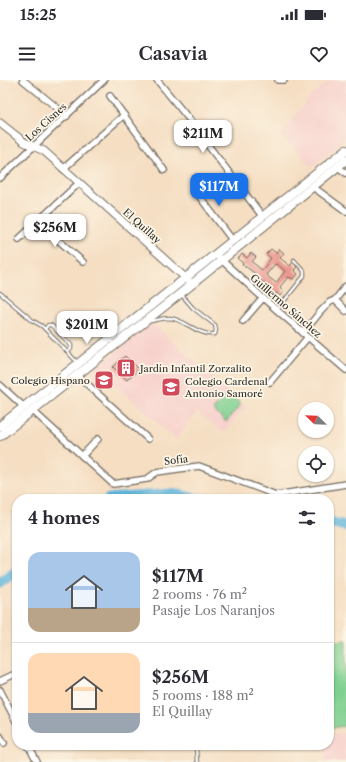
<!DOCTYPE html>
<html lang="en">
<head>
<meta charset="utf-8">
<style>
  :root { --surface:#fff; --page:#f2f2f3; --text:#2b2b33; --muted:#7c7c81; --line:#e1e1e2; --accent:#1a73e8 }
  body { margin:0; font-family:"Libre Caslon Text",serif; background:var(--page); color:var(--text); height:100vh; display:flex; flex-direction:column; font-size:15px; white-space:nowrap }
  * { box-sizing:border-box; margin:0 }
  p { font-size:13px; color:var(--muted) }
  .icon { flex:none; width:22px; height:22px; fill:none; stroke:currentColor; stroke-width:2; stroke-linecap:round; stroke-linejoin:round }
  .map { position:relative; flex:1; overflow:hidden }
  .sheet { position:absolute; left:12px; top:414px; width:322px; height:256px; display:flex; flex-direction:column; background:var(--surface); border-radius:16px; box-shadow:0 1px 3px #0004 }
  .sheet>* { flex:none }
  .needle { width:26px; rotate:293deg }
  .fabs { position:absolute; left:298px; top:322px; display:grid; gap:8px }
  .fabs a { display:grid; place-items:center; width:36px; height:36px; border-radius:50%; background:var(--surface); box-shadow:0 1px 3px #0004; font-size:20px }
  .price { position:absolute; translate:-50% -34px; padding:0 9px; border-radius:8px; background:#fff; color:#222; font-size:13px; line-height:26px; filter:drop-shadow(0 1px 2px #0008) }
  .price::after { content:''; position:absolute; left:50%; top:24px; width:12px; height:9px; margin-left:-6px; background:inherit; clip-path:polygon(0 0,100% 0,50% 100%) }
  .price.active { background:var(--accent); color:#fff }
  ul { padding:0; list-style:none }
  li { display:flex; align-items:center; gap:12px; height:100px; padding:0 16px }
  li+li { border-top:1px solid var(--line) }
  li span { display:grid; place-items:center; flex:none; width:112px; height:80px; border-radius:12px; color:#555 }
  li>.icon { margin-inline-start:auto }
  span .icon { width:48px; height:48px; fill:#fffc; stroke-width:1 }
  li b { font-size:17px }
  h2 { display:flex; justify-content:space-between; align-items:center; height:48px; padding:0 16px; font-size:17px }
  .status { display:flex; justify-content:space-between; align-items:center; height:28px; padding:0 20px; background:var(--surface); direction:ltr }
  .status svg { height:11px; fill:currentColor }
  header { display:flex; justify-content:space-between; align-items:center; height:52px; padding:0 16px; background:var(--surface); font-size:18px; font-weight:600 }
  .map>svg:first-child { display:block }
</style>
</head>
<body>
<div class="status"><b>15:25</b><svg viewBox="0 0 49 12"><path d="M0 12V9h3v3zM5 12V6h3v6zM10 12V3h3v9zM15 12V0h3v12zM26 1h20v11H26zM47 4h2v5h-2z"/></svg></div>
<header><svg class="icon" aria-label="menu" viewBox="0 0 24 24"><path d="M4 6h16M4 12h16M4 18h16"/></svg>Casavia<svg class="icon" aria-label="heart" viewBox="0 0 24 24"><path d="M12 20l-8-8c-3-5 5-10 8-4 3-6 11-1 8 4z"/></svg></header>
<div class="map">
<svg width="346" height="682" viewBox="0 0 346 682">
  <rect width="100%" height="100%" fill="#fcf5e5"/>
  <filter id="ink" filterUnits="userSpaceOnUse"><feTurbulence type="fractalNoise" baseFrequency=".025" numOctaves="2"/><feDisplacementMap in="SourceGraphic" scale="8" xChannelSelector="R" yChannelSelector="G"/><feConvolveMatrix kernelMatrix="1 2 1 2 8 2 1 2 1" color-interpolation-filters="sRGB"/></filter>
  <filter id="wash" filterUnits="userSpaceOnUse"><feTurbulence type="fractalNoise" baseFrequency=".012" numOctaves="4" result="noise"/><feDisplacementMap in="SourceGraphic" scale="16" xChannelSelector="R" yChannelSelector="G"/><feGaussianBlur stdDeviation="0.9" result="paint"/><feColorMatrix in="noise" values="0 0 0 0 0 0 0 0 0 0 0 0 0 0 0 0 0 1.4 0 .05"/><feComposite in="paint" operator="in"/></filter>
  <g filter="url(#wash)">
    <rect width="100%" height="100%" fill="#f5dec2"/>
    <g fill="#f7d0cb">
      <path d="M330,0h16v58l-34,29 -31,-32 29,-38z"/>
      <path d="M152,243l93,84 -22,26 -26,-21 -21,27 -80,-72z"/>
      <path d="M346,653v29h-20l-2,-17h5v-11z"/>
    </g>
    <g fill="#80d091" stroke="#567e5e">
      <path d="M228,312l13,12 -15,18 -13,-12z"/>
      <path d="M346,560v86l-17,2v-86z"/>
    </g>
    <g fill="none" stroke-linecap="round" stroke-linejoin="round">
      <g stroke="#60b5dc" stroke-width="11">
        <path d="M109,419l64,-5 24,5"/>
        <path d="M329,442l17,4"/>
        <path d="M0,503l17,-12"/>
      </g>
    </g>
    <g id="blocks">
      <g fill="#ea978f" fill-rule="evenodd">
        <path d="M271,169l5,4 3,-4 5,4 -4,5 10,8 3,-4 4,5 -3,3 4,4 -4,5 -6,-2 -8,10 4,4 -4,5 -4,-3v1l-6,-4 1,-2 -15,-11 1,-2 -15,-11 1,-1 -5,-4 4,-5 5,4 4,-5 5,4 -4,5 10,8 9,-12 -5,-4zM275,184h1l9,7 -9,12 -10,-8z"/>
        <path d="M125,276l14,13 -12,11 -14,-13z"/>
      </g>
    </g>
  </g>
  <g filter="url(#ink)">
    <use href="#blocks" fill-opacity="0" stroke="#726a60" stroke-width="1"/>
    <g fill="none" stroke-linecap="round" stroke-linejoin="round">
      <g stroke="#726a60" stroke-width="4.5">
        <g id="service">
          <path d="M0,213l33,28 9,5 36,37"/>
          <path d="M277,230l27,-34v-5l-10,-11"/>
          <path d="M151,241c6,-1 13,-3 19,-3 16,2 28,18 45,16l1,-4 -1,-5 -22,-17 -12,-14"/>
          <path d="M45,249l3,-4h3l20,20v4l-3,3"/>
          <path d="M197,682l-1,-14 4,-3"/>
        </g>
      </g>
      <g stroke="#726a60" stroke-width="8">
        <g id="minor">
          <path d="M23,0l44,36"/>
          <path d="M157,0l36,44 14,20 56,73"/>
          <path d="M278,0h6"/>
          <path d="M110,16l54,74"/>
          <path d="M338,87l8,6"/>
          <path d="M63,89l61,-54"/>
          <path d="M0,98l104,-98"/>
          <path d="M313,107l33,24"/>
          <path d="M197,113l36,48"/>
          <path d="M38,142l45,40"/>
          <path d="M19,159l60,-56"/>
          <path d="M216,175l47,43 83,72"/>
          <path d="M335,220l11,11"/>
          <path d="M243,241l20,-23"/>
          <path d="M303,253l18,-22 9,-9 5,-2 11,-14"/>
          <path d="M77,295l71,64"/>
          <path d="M270,302l38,-45"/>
          <path d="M0,305l24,22"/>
          <path d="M33,331l80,73 34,-5 10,-7 42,-6 77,29 70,-11"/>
          <path d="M82,376l16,-17"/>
          <path d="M0,601l17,-8"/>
          <path d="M0,610l17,33"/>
          <path d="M0,656l4,7"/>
          <path d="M28,665l9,17"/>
        </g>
      </g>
      <g stroke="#726a60" stroke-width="9">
        <path id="tertiary" d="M0,43l24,19 20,9 145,130"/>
      </g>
      <g stroke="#726a60" stroke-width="10">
        <g id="secondary">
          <path d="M0,346l346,-276"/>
          <path d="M0,356l181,-143 165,-133"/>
        </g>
      </g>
      <use href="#service" stroke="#fff" stroke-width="2.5"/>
      <use href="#minor" stroke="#fff" stroke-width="5.5"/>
      <use href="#tertiary" stroke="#fff" stroke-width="7"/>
      <use href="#secondary" stroke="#fff" stroke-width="8"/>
    </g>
  </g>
  <defs>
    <g id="building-square" transform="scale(1)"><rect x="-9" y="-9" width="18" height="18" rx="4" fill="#d1495b" stroke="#fcf5e5"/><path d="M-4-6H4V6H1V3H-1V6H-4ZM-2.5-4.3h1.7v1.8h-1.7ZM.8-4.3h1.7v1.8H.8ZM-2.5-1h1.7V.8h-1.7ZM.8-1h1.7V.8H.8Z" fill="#fff"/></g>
    <g id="school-square" transform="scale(1)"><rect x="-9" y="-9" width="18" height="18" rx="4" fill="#d1495b" stroke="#fcf5e5"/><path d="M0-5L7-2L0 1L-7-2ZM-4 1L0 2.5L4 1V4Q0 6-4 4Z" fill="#fff"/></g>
  </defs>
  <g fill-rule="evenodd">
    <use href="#building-square" x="126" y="288"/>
    <use href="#school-square" x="104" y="300"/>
    <use href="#school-square" x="171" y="307"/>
  </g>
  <g text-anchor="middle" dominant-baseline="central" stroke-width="3.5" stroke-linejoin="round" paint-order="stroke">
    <g font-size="10" fill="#2b2b2b" stroke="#fcf5e5">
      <text transform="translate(46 42) rotate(-42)">Los Cisnes</text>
      <text transform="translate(142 146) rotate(42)">El Quillay</text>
      <text transform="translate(286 226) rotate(41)">Guillermo Sánchez</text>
      <text transform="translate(176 380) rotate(-7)">Sofía</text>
    </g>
    <g font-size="10" fill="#2b2b2b" stroke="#fcf5e5" text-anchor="start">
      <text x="140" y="288">Jardín Infantil Zorzalito</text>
      <text x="90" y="300" text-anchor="end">Colegio Hispano</text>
      <text x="185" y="301">Colegio Cardenal<tspan x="185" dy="12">Antonio Samoré</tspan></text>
    </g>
  </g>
</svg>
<div class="fabs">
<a><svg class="needle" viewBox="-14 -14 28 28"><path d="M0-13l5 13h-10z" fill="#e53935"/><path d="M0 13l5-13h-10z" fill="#7c7c81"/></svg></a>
<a><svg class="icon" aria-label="locate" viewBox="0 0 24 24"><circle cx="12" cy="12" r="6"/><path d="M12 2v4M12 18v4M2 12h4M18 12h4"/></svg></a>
</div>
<b class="price" style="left:203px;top:74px">$211M</b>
<b class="price active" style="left:219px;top:127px">$117M</b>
<b class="price" style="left:55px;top:168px">$256M</b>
<b class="price" style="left:87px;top:265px">$201M</b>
<section class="sheet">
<h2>4 homes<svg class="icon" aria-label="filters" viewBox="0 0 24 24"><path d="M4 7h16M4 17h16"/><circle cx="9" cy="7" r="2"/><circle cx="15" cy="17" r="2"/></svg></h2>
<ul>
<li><span style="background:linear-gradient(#a9c7e8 70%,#b9a48a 0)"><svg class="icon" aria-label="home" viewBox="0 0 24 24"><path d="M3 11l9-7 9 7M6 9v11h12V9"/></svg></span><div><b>$117M</b><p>2 rooms · 76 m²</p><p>Pasaje Los Naranjos</p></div></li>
<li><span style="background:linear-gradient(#ffd9b3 75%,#9aa5b1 0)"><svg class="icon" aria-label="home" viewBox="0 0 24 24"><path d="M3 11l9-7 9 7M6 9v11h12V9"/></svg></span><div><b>$256M</b><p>5 rooms · 188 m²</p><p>El Quillay</p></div></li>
</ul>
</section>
</div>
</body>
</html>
